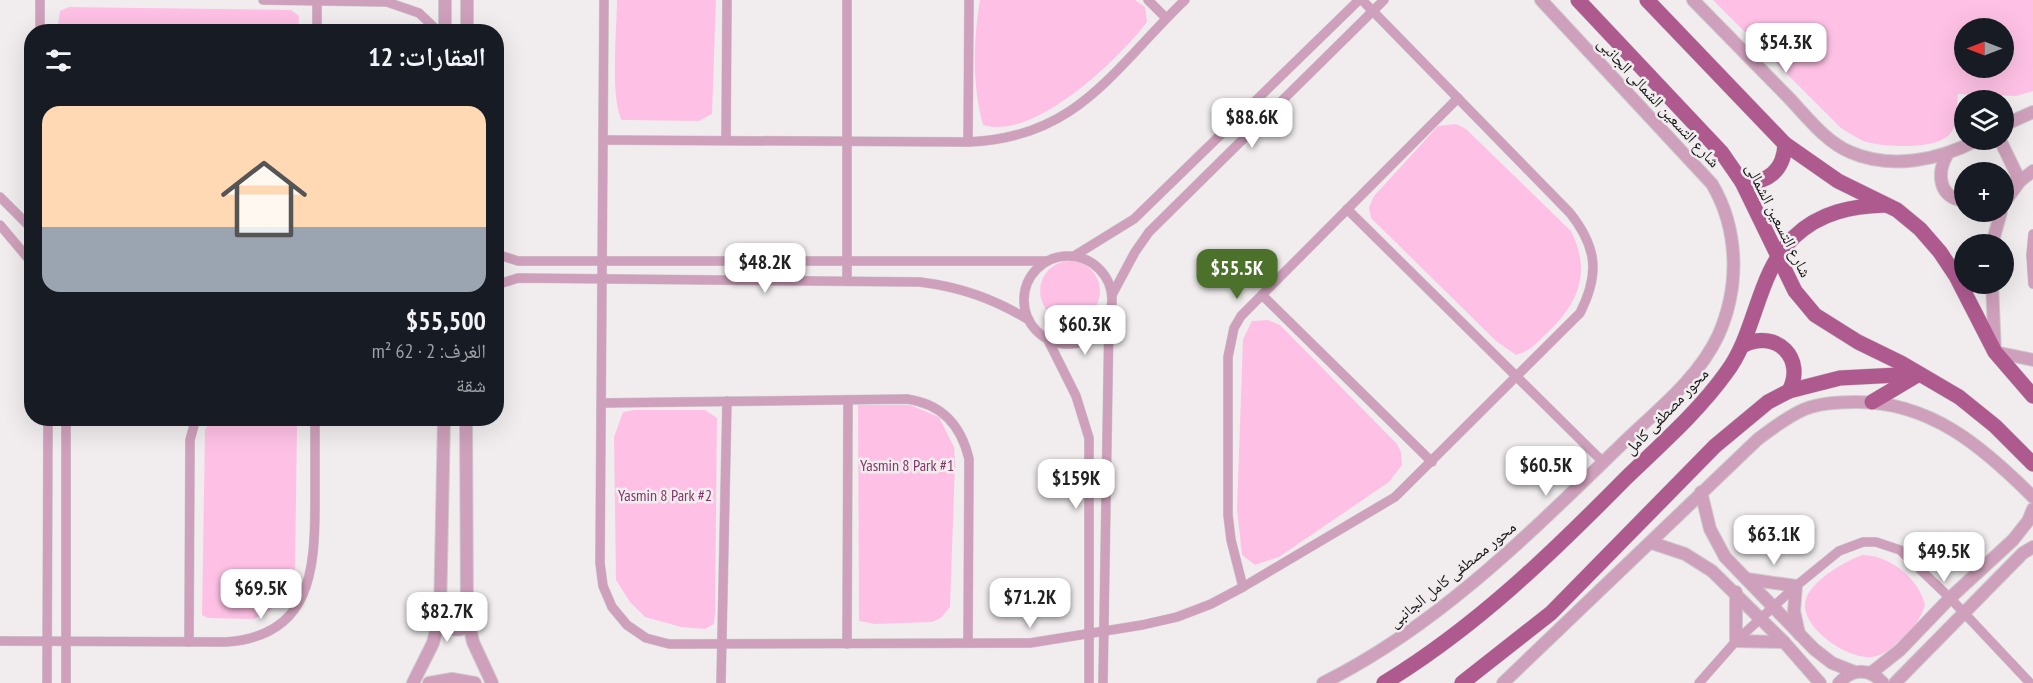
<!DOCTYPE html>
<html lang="ar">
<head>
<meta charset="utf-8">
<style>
  :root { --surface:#171b24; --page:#20242c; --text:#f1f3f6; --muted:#9ea1a6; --accent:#4b712b }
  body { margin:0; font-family:"PT Sans Narrow","Noto Naskh Arabic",sans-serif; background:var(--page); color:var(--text); direction:rtl; height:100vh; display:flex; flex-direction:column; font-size:22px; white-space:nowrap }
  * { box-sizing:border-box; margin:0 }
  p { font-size:20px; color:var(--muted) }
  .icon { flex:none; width:33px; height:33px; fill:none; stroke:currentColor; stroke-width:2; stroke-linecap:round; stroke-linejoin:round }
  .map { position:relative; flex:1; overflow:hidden; direction:ltr }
  .drawer { position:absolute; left:24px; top:24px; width:480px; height:402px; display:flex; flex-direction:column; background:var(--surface); border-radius:24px; box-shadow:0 6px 24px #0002; direction:rtl }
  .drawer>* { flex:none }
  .needle { width:39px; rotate:270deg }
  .buttons { position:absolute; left:1954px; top:18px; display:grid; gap:12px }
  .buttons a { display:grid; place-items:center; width:60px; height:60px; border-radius:50%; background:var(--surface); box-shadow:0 6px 24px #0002; font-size:30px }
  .price { position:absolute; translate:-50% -51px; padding:0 14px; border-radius:12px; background:#fff; color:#222; font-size:20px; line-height:39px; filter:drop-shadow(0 2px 3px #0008) }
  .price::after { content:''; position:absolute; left:50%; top:36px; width:18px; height:14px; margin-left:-9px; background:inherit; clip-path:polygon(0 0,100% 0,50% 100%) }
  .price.active { background:var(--accent); color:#fff }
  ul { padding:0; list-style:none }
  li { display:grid; align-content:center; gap:12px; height:318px; padding:0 18px }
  li span { display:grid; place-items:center; height:186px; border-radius:18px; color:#555 }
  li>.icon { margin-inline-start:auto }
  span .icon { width:108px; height:108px; fill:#fffc; stroke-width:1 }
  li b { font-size:26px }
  h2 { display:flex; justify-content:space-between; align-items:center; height:72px; padding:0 18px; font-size:26px }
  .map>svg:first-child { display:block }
</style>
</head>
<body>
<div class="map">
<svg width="2033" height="683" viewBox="0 0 2033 683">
  <rect width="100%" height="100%" fill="#f1edef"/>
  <g fill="#fec1e5" fill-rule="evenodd">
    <path d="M617,0h99l-4,114 -13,7 -77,-1c-12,-21 -5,-93 -5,-120z"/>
    <path d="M980,0h155l10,7 2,15c-29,38 -113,119 -164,103 -11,-39 -10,-85 -3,-125z"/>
    <path d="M1713,0h320v91l-17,5 -58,-2c-2,13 1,31 -9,41 -15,15 -64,12 -83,7 -8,-3 -17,-9 -25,-14zM1965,28h39v40h-39z"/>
    <path d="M69,7l222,3 8,6 -1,15h-241l3,-20z"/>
    <path d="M1456,124l10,5 105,102c21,42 7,73 -25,103 -10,10 -16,17 -30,21l-20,-14 -125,-123 -2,-11 5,-11 64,-70z"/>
    <circle cx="1070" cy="291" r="30"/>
    <path d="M1268,320l12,5 117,119 4,8 1,13 -13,17 -110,75 -24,8 -13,-10 -5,-46 6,-170 9,-18z"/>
    <path d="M858,405h52l29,12 15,30 1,17 -5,143 -9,11 -9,4 -57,2 -16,-3z"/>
    <path d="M634,410h71l12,8 -2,196 -1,10 -9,5 -24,-2 -36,-10 -15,-15 -14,-22 -2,-143 9,-25z"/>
    <path d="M211,419h82l4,8 -2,145 -8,22 -17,16 -16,9 -46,-1 -6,-3 3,-185z"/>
    <path d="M1862,555c27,0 57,23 63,50 -4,14 -12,23 -23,33 -8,8 -19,18 -30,19 -25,3 -78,-33 -65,-61 9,-18 37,-34 55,-41z"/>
  </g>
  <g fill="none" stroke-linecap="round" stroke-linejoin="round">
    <g stroke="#cecacc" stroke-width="10">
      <g id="minor">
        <path d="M263,0l124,2 32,11 20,19"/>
        <path d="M604,0l-4,563 3,23 9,21 15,18 19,13 23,6 361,-1 112,-18 35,-8 34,-13 32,-17 152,-90 185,-184c20,-39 17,-66 -10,-100l-208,-213"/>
        <path d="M1148,0l18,18"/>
        <path d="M40,32v-32"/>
        <path d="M317,32v-32"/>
        <path d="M604,140l364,2c110,-4 145,-73 217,-142"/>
        <path d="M726,140l1,-140"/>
        <path d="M968,142l1,-142"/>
        <path d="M0,197l32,32"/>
        <path d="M1347,209l256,253"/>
        <path d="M0,225l32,38"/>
        <path d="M2033,234l-2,21 2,29"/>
        <path d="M496,254l22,7h528"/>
        <circle cx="1068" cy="300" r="44"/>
        <path d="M1074,256l60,-37 225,-219"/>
        <path d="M847,281v-281"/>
        <path d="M496,285l22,-7 402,4c41,5 74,17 109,38"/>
        <path d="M1112,295l23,-43 14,-20 235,-232"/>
        <path d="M1262,295l170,167"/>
        <path d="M1048,340l28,56 13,42v245"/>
        <path d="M602,403l305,-4c35,5 54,26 62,60l-1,184"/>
        <path d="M1243,587l-12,-47 -3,-25v-158l6,-29 7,-12 217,-218"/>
        <path d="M0,641l226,1c85,-6 89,-71 89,-140 0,-28 0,-56 0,-84"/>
        <path d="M189,642l1,-202 6,-22"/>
        <path d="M847,644l1,-244"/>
        <path d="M47,683l1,-265"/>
        <path d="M66,683v-265"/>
        <path d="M721,683l6,-282"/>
        <path d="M1103,683l6,-366"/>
        <path d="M1699,683l37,-42 60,-55 43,-35 24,-9h13l24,8 50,48 80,85"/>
      </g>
    </g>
    <g stroke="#cecacc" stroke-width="14">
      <g id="tertiary">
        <path d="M1693,0c32,33 64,65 96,98 18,19 37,44 61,54 41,18 90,8 127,-12"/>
        <path d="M445,32v-32"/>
        <path d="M467,32v-32"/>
        <path d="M2004,125l29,-13"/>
        <path d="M2000,140l20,41 -16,3"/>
        <path d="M1948,153c-12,20 -10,45 17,48"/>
        <path d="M2004,203l16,-22 13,-10"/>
        <path d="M1992,244l9,-32"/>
        <path d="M1992,284l3,68 38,8"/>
        <path d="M466,418l1,196 6,28 19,41"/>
        <path d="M1701,492l9,37 15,28 89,92 18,14 23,9"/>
        <path d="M1652,543l33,11 27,17 72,71 36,41"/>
        <path d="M1747,579l49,7 -2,25 5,23"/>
        <path d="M1736,592v49l48,1"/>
        <path d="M440,615c5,14 17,19 29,10"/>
        <path d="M1871,673l29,-23 50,-52 63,-58 15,-19 5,-12"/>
        <path d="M413,683l20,-40 7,-28 4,-197"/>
        <path d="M429,683l23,-4 23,4"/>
        <path d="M1323,683c115,-57 207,-150 299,-239 34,-33 75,-64 96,-108 22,-49 21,-106 -6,-152l-171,-184"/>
        <path d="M1503,683l255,-244c15,-11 30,-23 47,-30 15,-6 35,-7 50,-7 75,-1 128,45 178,95"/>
        <path d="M1839,683c13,-15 31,-15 44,0"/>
        <path d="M1895,683l128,-130 10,-6"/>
      </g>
    </g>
    <g stroke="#cecacc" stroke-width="16">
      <g id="primary">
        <path d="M1578,0l144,153 20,29 53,109 20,24 43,27 43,21 58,34 36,29 38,38"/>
        <path d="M1647,0l138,144 53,37 59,29 23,19 20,23 16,24 39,76 38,44"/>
        <path d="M1742,182c26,2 42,-12 43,-38"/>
        <path d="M1744,345c33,-16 62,14 45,46"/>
        <path d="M1872,402l47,-28"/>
        <path d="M1384,683c92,-56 167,-129 242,-205 34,-33 72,-66 100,-105 31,-41 30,-99 68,-136 26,-25 58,-31 92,-32"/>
        <path d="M1462,683l89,-70 164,-167 53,-44 21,-11 51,-13 77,-4"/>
      </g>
    </g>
    <use href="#minor" stroke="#cfa0bb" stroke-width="9"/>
    <use href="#tertiary" stroke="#cfa0bb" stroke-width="12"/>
    <use href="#primary" stroke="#ae5a8f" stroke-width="15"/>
  </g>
  <g text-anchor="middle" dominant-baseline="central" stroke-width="5" stroke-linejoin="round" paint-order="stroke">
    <g font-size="16" fill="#151415" stroke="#f1edef">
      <text transform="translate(1659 102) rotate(47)">شارع التسعين الشمالى الجانبى</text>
      <text transform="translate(1779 220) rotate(63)">شارع التسعين الشمالى</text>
      <text transform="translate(1666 411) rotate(-46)">محور مصطفى كامل</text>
      <text transform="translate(1452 574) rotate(-39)">محور مصطفى كامل الجانبى</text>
    </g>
    <g font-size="16" fill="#823869" stroke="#f1edef">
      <text x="907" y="465">Yasmin 8 Park #1</text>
      <text x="665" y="495">Yasmin 8 Park #2</text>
    </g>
  </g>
</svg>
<div class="buttons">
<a><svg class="needle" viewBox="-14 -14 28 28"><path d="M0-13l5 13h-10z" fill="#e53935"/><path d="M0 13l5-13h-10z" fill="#9ea1a6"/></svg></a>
<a><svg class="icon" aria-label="layers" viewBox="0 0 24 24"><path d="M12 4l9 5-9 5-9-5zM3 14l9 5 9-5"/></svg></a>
<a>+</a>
<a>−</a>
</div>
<b class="price" style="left:1786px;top:74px">$54.3K</b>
<b class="price" style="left:1252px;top:149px">$88.6K</b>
<b class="price" style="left:765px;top:294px">$48.2K</b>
<b class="price active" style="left:1237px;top:300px">$55.5K</b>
<b class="price" style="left:1085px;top:356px">$60.3K</b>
<b class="price" style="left:1546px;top:497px">$60.5K</b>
<b class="price" style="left:1076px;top:510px">$159K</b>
<b class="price" style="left:1774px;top:566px">$63.1K</b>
<b class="price" style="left:1944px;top:583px">$49.5K</b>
<b class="price" style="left:261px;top:620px">$69.5K</b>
<b class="price" style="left:1030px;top:629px">$71.2K</b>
<b class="price" style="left:447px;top:643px">$82.7K</b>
<section class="drawer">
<h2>العقارات: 12<svg class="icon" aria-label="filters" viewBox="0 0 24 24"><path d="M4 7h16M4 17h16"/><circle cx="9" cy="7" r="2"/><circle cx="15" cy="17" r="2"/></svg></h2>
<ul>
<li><span style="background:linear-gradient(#ffd9b3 65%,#9aa5b1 0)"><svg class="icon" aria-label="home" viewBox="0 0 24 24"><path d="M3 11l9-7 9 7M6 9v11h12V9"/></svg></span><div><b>$55,500</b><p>الغرف: 2 · 62 m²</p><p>شقة</p></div></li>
</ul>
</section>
</div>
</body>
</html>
